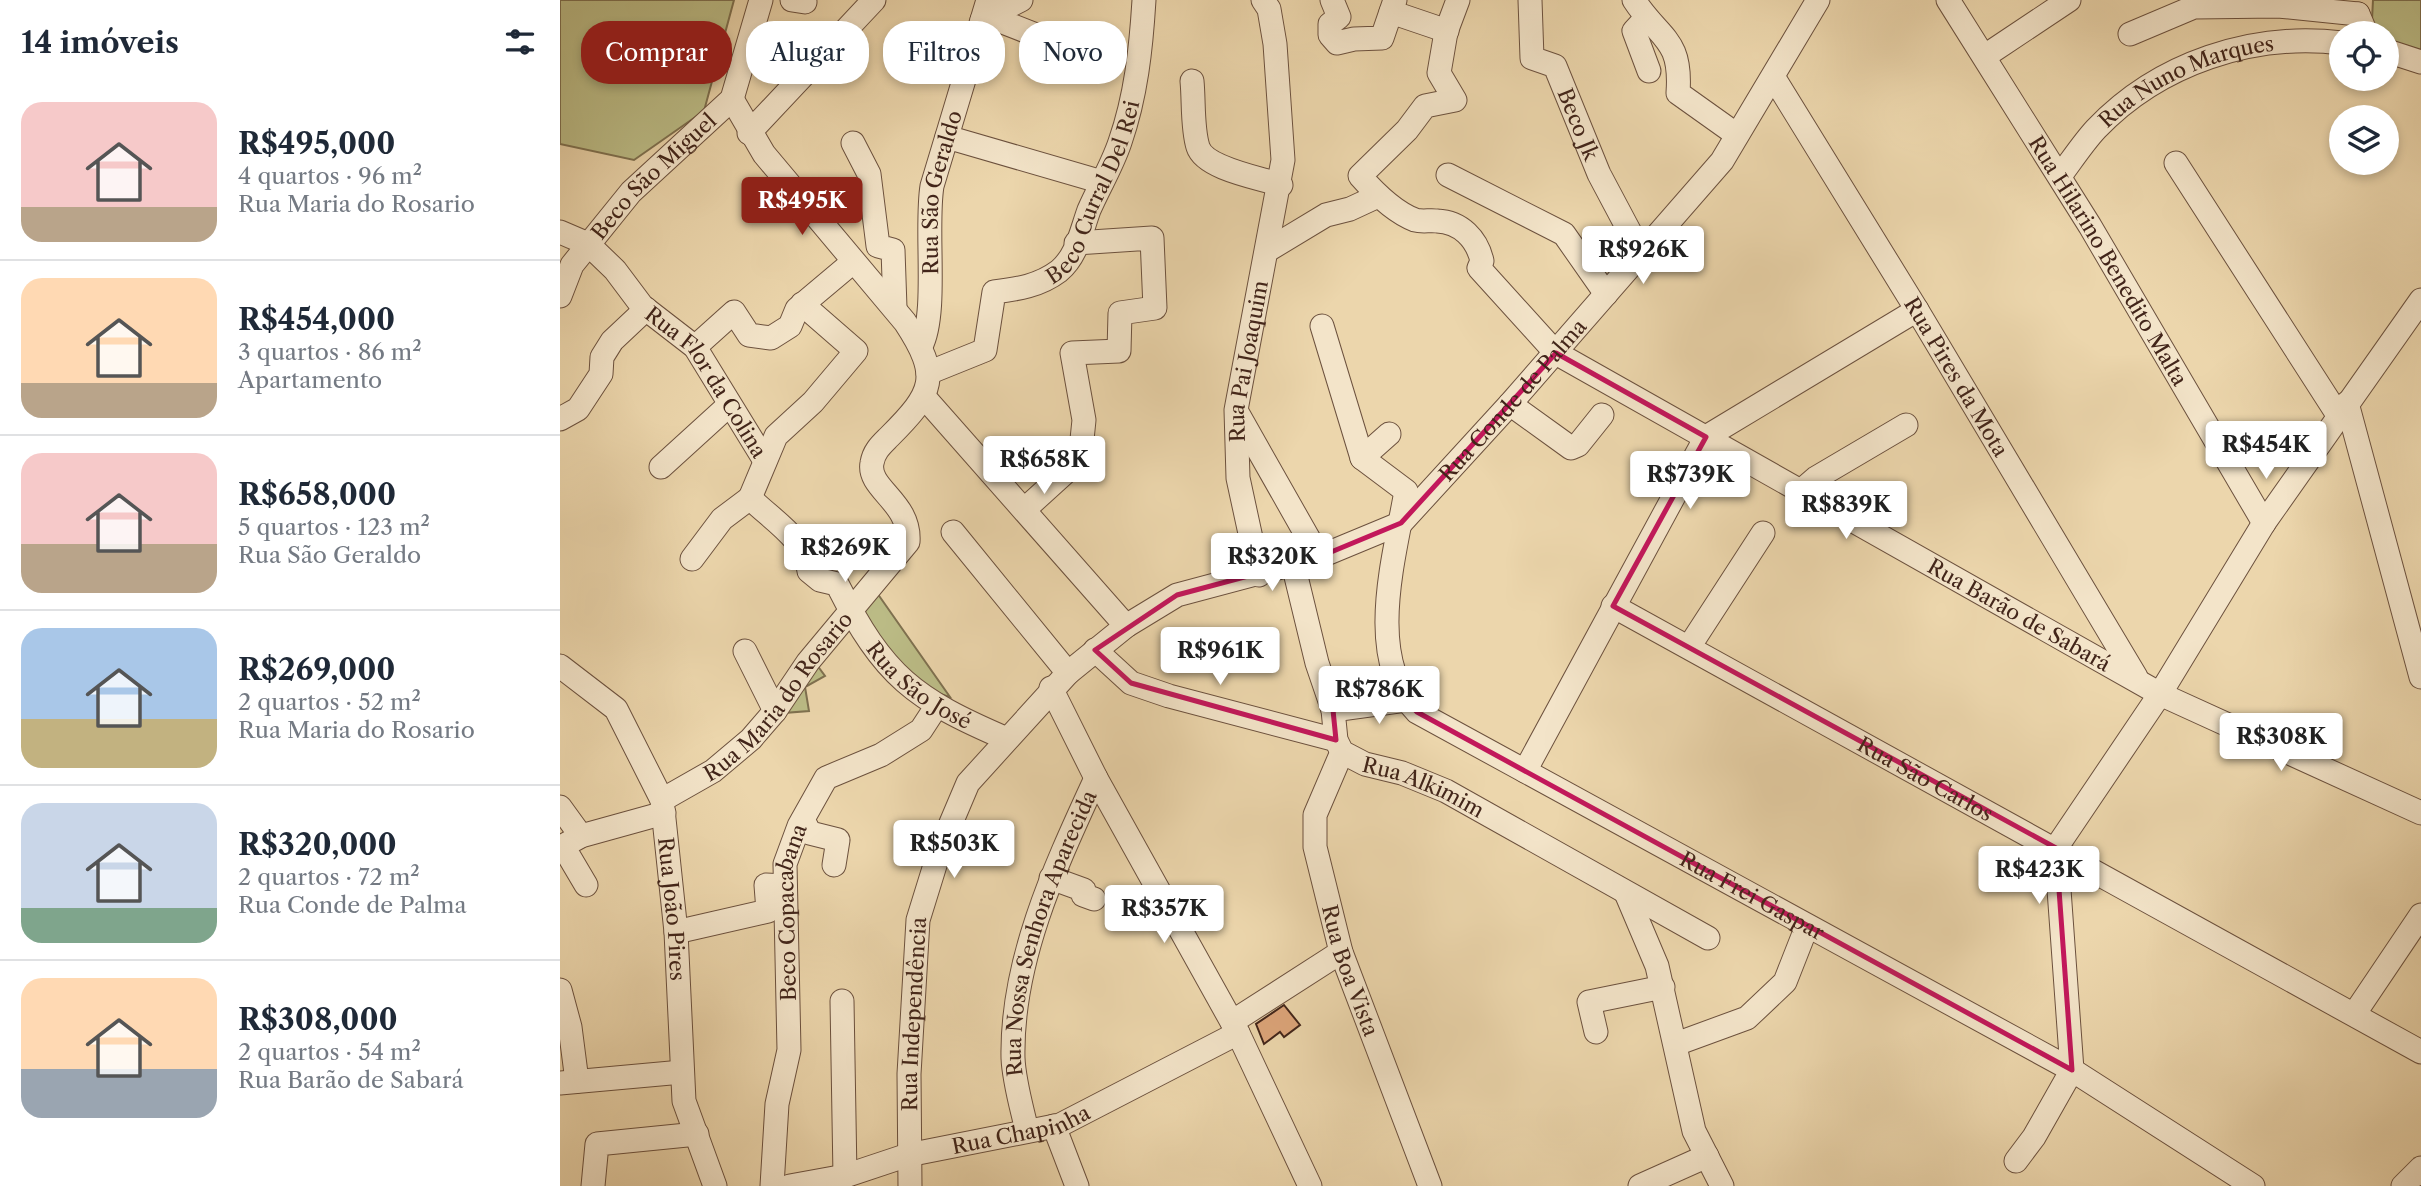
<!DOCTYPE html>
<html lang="pt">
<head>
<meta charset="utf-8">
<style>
  :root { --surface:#fff; --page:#f6f6f7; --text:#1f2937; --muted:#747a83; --line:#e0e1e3; --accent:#8f2418 }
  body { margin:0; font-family:"Libre Caslon Text",serif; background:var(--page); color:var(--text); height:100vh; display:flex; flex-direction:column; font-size:26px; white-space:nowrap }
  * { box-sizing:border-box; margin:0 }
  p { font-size:23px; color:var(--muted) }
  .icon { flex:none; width:38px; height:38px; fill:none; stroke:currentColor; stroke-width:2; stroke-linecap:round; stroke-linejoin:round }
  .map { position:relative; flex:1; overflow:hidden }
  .side { display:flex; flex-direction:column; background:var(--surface); width:560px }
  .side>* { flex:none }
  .banner { position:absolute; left:21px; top:21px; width:665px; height:63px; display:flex; gap:14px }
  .fabs { position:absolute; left:1769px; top:21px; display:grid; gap:14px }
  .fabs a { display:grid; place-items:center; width:70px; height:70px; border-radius:50%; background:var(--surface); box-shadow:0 4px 10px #0003; font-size:35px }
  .price { position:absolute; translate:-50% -60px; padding:0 16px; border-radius:7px; background:#fff; color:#222; font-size:23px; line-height:46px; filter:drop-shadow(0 2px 4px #0008) }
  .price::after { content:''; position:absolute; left:50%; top:42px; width:21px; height:16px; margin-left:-10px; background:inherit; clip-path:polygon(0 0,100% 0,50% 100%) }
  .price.active { background:var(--accent); color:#fff }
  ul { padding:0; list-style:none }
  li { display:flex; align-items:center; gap:21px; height:175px; padding:0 21px }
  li+li { border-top:2px solid var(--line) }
  li span { display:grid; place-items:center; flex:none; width:196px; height:140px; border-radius:21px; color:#555 }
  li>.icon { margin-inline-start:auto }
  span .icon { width:84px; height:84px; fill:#fffc; stroke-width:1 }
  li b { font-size:30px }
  h2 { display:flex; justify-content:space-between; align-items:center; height:84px; padding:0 21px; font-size:30px }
  .tag { padding:0 24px; border-radius:28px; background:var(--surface); box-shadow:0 4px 10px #0003; font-size:24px; line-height:63px }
  .tag.active { background:var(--accent); color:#fff }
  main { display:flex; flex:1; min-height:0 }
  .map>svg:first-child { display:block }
</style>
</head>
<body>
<main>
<section class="side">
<h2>14 imóveis<svg class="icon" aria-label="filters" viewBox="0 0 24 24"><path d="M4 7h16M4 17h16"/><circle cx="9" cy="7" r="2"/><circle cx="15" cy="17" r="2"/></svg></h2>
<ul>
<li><span style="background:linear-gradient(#f6c9c9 75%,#b9a48a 0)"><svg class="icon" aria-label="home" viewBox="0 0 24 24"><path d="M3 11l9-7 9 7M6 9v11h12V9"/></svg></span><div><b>R$495,000</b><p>4 quartos · 96 m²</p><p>Rua Maria do Rosario</p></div></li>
<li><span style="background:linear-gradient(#ffd9b3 75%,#b9a48a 0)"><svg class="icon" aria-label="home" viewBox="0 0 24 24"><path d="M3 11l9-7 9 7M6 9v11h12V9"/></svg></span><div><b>R$454,000</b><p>3 quartos · 86 m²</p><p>Apartamento</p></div></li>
<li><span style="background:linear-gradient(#f6c9c9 65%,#b9a48a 0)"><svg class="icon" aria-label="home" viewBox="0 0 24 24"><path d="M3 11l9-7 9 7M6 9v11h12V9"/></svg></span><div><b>R$658,000</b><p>5 quartos · 123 m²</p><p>Rua São Geraldo</p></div></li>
<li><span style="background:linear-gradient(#a9c7e8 65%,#c2b280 0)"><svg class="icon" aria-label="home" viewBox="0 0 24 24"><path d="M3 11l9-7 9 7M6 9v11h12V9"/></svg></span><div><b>R$269,000</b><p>2 quartos · 52 m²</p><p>Rua Maria do Rosario</p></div></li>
<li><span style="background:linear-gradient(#c9d6e8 75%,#7fa58c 0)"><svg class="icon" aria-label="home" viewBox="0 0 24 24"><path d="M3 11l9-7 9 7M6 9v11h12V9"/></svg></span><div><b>R$320,000</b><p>2 quartos · 72 m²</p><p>Rua Conde de Palma</p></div></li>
<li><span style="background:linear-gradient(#ffd9b3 65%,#9aa5b1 0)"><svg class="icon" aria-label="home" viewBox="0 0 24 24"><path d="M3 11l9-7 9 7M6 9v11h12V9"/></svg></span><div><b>R$308,000</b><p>2 quartos · 54 m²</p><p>Rua Barão de Sabará</p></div></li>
</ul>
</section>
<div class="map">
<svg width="1861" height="1186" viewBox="0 0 1861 1186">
  <rect width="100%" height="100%" fill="#ecd6ac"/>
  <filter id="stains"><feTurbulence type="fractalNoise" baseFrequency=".00286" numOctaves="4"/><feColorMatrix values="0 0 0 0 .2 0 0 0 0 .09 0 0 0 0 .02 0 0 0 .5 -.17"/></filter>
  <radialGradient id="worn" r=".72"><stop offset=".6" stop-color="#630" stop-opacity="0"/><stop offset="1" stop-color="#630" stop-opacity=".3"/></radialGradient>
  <g fill="#bcbd87" stroke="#7f7150" stroke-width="2">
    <path d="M0,0h174l-30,111 -70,49 -74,-16z"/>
    <path d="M1813,0h48v62l-34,-14v-15h-12l-3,-13z"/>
    <path d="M315,590l75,107c-47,-13 -68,-53 -92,-93z"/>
    <path d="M254,661l11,15 -20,11 4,24 -26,2z"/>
  </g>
  <path fill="#dda57a" stroke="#42251a" stroke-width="2" d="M724,1005l16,20 -16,12 -4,-5 -16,12 -8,-20z"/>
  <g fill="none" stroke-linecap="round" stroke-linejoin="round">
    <g stroke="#6c513e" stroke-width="25">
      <g id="minor">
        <path d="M232,0l13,2"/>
        <path d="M772,0l7,17 -9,7v11l7,8 17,-4 28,-1 13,-38"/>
        <path id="s1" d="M898,0l-12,32 -7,41 16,27 -30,6 -18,24 -47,46c15,17 34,36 55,44 7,2 15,0 22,1 24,1 40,18 45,40l-3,7 77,85 604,341 261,119"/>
        <path id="s2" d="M970,0l2,58 23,8 44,108 43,81"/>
        <path d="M1074,0c26,40 48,38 44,93l59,42"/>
        <path id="s3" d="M1388,0l142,226 174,297"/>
        <path d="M831,12l56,19"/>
        <path d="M1798,14l8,19"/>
        <path d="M430,17l56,22 -1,11 23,13"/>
        <path d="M1086,18l-12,13 15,40"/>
        <path d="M422,20l39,-20"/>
        <path d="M1570,34l64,-27 84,-1 80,8"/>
        <path d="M1827,51l34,11"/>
        <path d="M1425,56l84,-56"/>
        <path id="s4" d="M1214,78l143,232 219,367"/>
        <path d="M632,81c2,20 0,47 6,66 7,22 63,31 83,38"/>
        <path d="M189,133l125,-133"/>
        <path d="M387,137l155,45"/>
        <path d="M293,143l16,31 9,72 15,4 2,58"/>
        <path d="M1616,163l162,252"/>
        <path d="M888,175l116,59 42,60"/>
        <path id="s5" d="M1500,176c12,-16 23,-33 36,-47 63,-66 157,-97 246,-86"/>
        <path id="s6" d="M0,232l28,12 27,26 27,36 53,41 70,114"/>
        <path d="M708,250l58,-35 24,-6 28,-13"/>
        <path id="s7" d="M0,296l12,-31 59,-73 101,-93 29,-99"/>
        <path id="s8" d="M762,326l40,132 44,33c-11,65 -42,166 11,221l655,358 181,116"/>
        <path id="s9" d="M361,346c17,-33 4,-117 11,-160l56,-186"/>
        <path d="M135,347l39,-35 15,23 22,3 19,-12 7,-17 56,-47"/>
        <path id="s10" d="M368,373l57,-23 9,-58c24,-3 45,-6 65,-21 18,-15 22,-39 30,-61 10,-23 23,-44 31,-68 16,-46 21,-93 24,-142"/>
        <path d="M365,398l201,228"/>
        <path d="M1787,403l74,274"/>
        <path d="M950,404l61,44 7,-3 24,-30"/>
        <path d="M678,414l81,143"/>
        <path d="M0,419l18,-10 23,-35 1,-17 10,-16 34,-32"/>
        <path d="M802,458l27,-24"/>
        <path d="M101,467l67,-61"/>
        <path d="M1241,491l15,-13 90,-53"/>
        <path id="s11" d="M190,498c23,23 55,40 59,73l11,9 17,4c47,93 77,115 170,155"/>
        <path d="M190,498l26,-62 37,-34 43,-51 -54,-47"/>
        <path d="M465,509l55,-50 4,-39 -12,-67 47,-2 1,-38 35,-5 -3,-70 -76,5"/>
        <path d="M393,532l115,141"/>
        <path d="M132,559l30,-40 28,-21"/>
        <path d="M733,564l24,99 16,47"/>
        <path id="s12" d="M699,575l-21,-97 -2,-68 47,-250 -8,-116 -6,-35 -6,-9"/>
        <path id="s13" d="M1053,606l808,446"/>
        <path d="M1129,647l74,-114"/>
        <path d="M535,650l36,33 38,13 167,44"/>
        <path d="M185,651l30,60"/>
        <path id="s14" d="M0,666l56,43 46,91 14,132 8,169 31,85"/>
        <path d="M491,688l45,90 142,255 72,153"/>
        <path id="s15" d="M846,700l-73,10 3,30 6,12 23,12 37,9 44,18 262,147"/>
        <path id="s16" d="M782,752l-27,63v32l26,105 89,234"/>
        <path d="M965,771l181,-334 211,-127"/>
        <path id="s17" d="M102,800l51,-29 38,-32 24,-28 33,-49 100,-120c3,-40 -41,-53 -36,-79 2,-12 9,-18 17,-26 45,-45 52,-60 16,-115l-141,-168 -32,-55"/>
        <path d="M0,807l21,29"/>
        <path d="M243,820l7,13 28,7 -4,25"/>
        <path d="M491,878l33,12 -1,5 11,4"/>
        <path d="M26,885l-23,-39 18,-10 83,-23"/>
        <path d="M1066,893l31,73 37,165 28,55"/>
        <path d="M116,932l92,-21 -2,-26 19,1"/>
        <path d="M0,990l10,37 7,54"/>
        <path d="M282,1001l3,175"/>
        <path d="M1795,1013l66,-98"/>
        <path d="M672,1022l109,-70"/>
        <path d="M1036,1032l-7,-30 74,-15"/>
        <path d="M1116,1044l71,-26 38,-36 22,-56"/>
        <path d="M0,1083l122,-11"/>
        <path d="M494,1126l23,60"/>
        <path id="s18" d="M467,1131c-5,-23 -13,-49 -14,-73 -2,-98 43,-193 83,-280"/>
        <path d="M1456,1161l18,-24 38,-67 -16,-222 104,-154 104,-171 157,-223"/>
        <path d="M33,1186l4,-42 100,-10"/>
        <path id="s19" d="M212,1186l5,-82 12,-54 -4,-186 14,-38 27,-48 55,-23 40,-25 15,-23"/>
        <path id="s20" d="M230,1186l55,-10 63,-21 152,-30 178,-92"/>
        <path id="s21" d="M350,1186l-1,-112 9,-154 22,-71 28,-66 100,-110 58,-47 51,-31 142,-38 82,-34 109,-119 212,-243 96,-161"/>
        <path d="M1080,1186l67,-30"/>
        <path d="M1843,1186l18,-18"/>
      </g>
    </g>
    <use href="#minor" stroke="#f3e4c9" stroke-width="23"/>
  </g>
  <path fill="none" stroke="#c2185b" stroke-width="5" stroke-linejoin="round" d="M996,353l150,84 -93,169 443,242 16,222 -655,-358 -11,-12 -73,10 3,30 -205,-57 -36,-33 82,-55 142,-38 82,-34z"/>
  <g text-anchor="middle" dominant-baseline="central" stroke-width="5" stroke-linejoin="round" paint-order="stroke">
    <g font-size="21" fill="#42251a" stroke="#f3e4c9">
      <text stroke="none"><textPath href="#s5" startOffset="164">Rua Nuno Marques</textPath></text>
      <text stroke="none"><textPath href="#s2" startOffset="145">Beco Jk</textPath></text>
      <text stroke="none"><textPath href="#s7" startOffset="154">Beco São Miguel</textPath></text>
      <text stroke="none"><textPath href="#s10" startOffset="276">Beco Curral Del Rei</textPath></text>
      <text stroke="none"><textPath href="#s9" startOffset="156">Rua São Geraldo</textPath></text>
      <text stroke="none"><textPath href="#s3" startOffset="306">Rua Hilarino Benedito Malta</textPath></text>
      <text stroke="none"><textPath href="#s12" startOffset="217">Rua Pai Joaquim</textPath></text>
      <text stroke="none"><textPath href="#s4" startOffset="350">Rua Pires da Mota</textPath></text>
      <text stroke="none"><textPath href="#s6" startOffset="214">Rua Flor da Colina</textPath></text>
      <text stroke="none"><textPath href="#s21" startOffset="1097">Rua Conde de Palma</textPath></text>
      <text stroke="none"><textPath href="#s1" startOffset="1046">Rua Barão de Sabará</textPath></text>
      <text stroke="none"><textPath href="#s11" startOffset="261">Rua São José</textPath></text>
      <text stroke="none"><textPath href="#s17" startOffset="158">Rua Maria do Rosario</textPath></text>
      <text stroke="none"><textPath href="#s13" startOffset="357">Rua São Carlos</textPath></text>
      <text stroke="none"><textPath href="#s15" startOffset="206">Rua Alkimim</textPath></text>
      <text stroke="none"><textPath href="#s8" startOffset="805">Rua Frei Gaspar</textPath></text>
      <text stroke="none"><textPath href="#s14" startOffset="282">Rua João Pires</textPath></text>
      <text stroke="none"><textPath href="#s19" startOffset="276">Beco Copacabana</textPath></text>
      <text stroke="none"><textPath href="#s18" startOffset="205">Rua Nossa Senhora Aparecida</textPath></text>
      <text stroke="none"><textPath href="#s16" startOffset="229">Rua Boa Vista</textPath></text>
      <text stroke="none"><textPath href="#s21" startOffset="172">Rua Independência</textPath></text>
      <text stroke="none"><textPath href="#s20" startOffset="238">Rua Chapinha</textPath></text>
    </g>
  </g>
  <rect width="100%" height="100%" filter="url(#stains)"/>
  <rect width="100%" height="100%" fill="url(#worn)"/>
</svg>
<div class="fabs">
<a><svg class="icon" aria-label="locate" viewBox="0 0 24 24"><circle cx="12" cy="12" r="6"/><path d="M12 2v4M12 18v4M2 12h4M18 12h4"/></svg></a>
<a><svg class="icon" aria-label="layers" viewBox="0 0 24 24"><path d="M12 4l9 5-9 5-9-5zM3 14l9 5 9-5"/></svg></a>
</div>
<b class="price active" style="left:242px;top:237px">R$495K</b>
<b class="price" style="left:1083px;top:286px">R$926K</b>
<b class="price" style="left:1706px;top:481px">R$454K</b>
<b class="price" style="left:484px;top:496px">R$658K</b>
<b class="price" style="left:1130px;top:511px">R$739K</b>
<b class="price" style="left:1286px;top:541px">R$839K</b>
<b class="price" style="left:285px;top:584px">R$269K</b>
<b class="price" style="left:712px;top:593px">R$320K</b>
<b class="price" style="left:660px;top:687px">R$961K</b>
<b class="price" style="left:819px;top:726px">R$786K</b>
<b class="price" style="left:1721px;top:773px">R$308K</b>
<b class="price" style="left:394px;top:880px">R$503K</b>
<b class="price" style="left:1479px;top:906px">R$423K</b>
<b class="price" style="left:604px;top:945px">R$357K</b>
<div class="banner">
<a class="tag active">Comprar</a>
<a class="tag">Alugar</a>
<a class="tag">Filtros</a>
<a class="tag">Novo</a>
</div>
</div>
</main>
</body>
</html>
